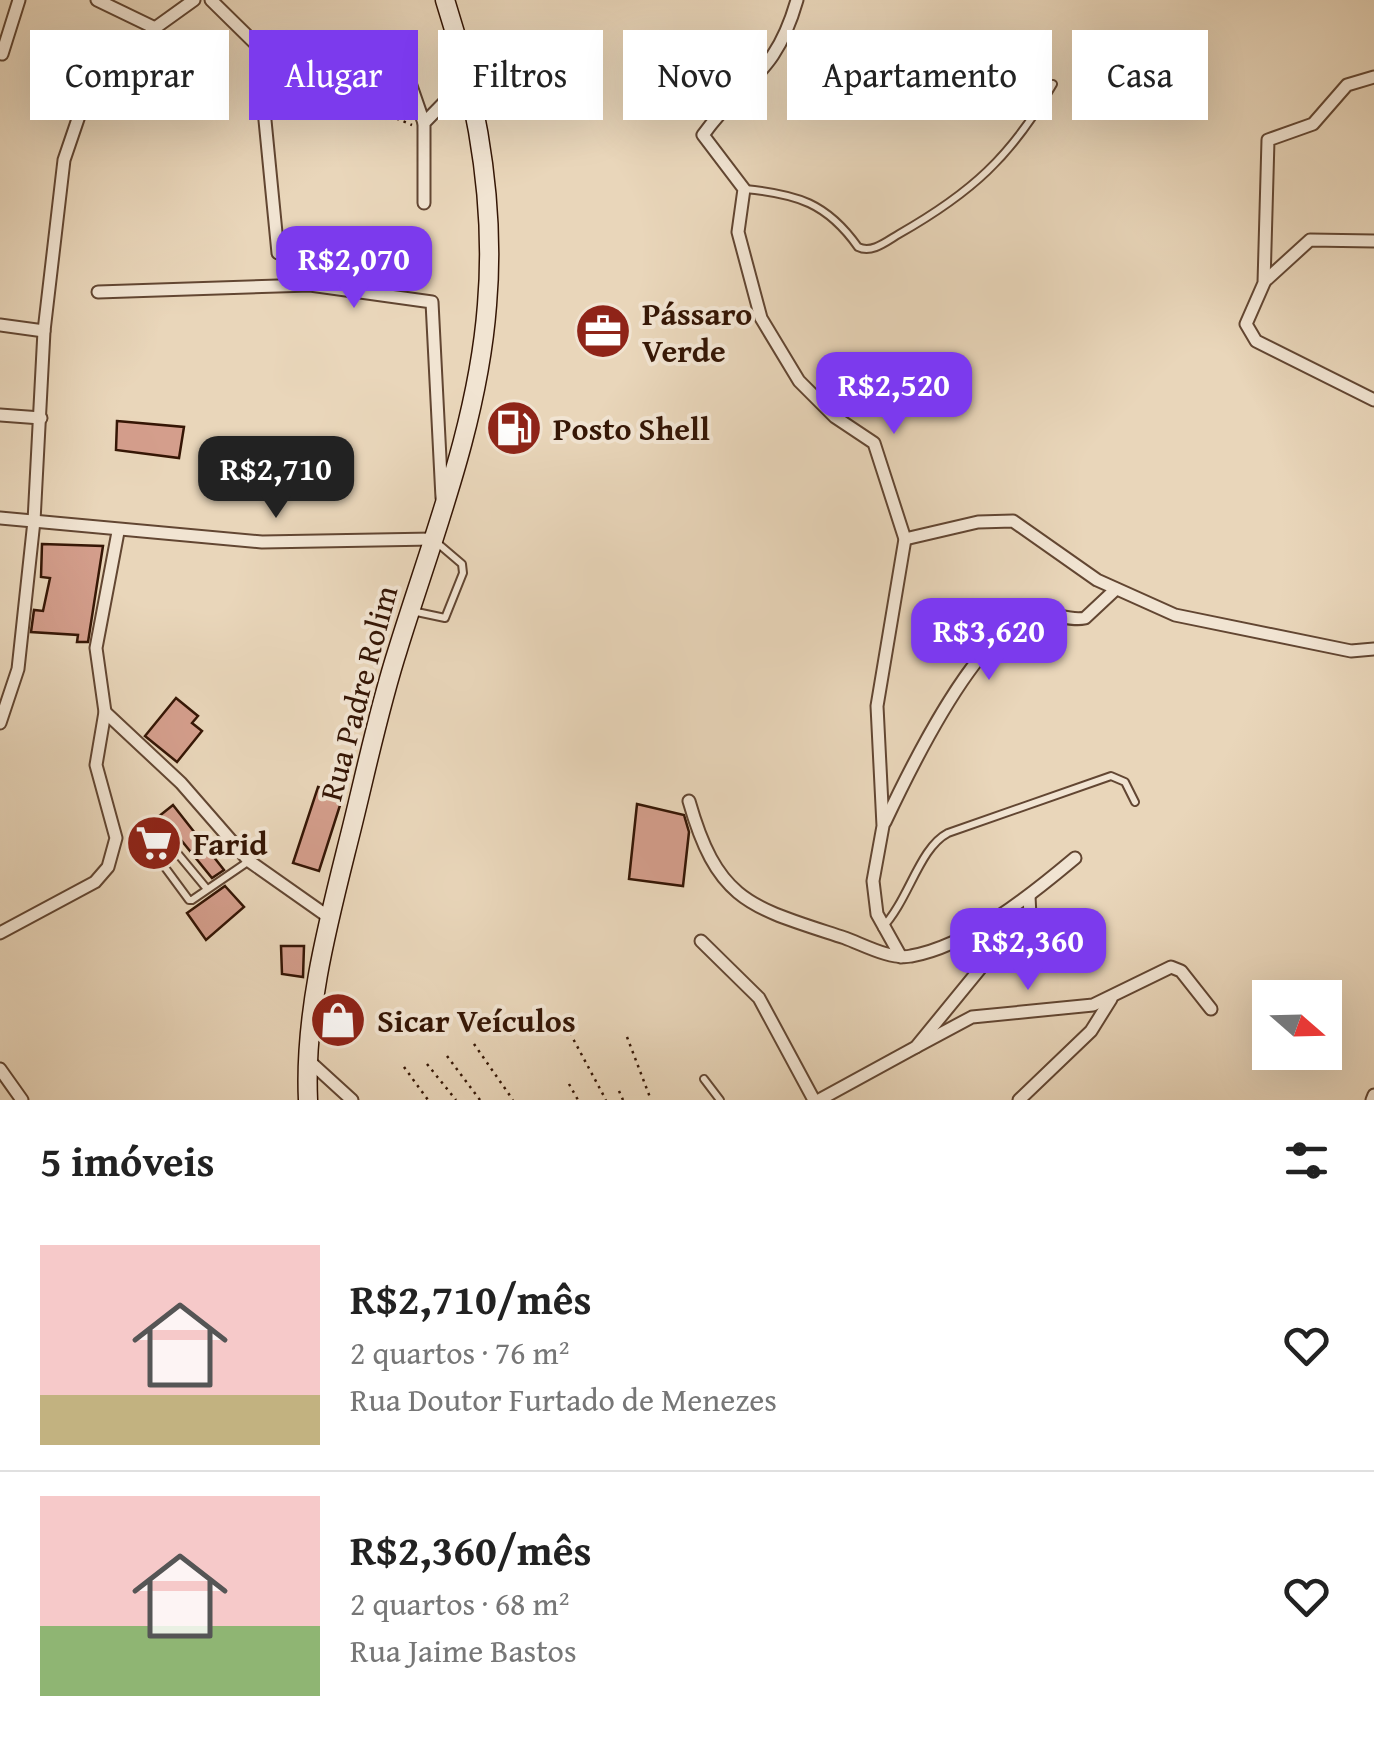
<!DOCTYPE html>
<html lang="pt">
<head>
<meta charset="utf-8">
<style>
  :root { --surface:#fff; --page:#f6f6f6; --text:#222; --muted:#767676; --line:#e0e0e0; --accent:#7c3aed }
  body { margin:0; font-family:"Gentium Book Plus",serif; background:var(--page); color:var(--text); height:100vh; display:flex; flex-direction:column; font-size:38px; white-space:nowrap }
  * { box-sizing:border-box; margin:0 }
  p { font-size:32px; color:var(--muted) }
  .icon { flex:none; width:55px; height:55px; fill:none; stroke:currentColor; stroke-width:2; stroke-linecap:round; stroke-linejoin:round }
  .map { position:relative; height:1100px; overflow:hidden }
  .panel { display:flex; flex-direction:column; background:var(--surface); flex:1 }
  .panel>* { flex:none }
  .hud { position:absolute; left:30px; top:30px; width:1315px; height:90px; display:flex; gap:20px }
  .needle { width:65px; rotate:110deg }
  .fabs { position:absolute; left:1252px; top:980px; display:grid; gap:20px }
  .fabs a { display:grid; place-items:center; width:90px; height:90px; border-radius:0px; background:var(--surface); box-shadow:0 10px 40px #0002; font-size:50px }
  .price { position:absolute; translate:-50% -85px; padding:0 22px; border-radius:20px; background:var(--accent); color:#fff; font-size:32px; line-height:65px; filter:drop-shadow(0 2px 5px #0008) }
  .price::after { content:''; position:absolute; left:50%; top:60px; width:30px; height:22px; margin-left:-15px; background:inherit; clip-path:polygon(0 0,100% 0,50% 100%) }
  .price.selected { background:#222; color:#fff }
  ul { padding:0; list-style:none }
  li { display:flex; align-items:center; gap:30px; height:250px; padding:0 40px }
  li+li { border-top:2px solid var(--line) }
  li span { display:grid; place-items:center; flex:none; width:280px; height:200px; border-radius:0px; color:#555 }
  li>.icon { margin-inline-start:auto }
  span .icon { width:120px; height:120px; fill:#fffc; stroke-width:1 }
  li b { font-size:42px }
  h2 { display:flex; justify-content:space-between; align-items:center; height:120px; padding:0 40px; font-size:42px }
  .tag { padding:0 35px; border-radius:0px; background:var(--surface); box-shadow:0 10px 40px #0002; font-size:35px; line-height:90px }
  .tag.selected { background:var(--accent); color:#fff }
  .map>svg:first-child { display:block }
</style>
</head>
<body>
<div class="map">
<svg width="1374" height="1100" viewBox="0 0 1374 1100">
  <rect width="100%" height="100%" fill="#e9d6ba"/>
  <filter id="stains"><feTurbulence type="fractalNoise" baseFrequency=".002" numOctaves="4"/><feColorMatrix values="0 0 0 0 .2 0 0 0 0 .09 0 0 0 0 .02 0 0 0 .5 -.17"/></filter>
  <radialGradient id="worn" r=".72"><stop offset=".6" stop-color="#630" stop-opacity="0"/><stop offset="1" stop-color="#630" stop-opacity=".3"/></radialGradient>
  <g fill="#d49e8c" stroke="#351605" stroke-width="2.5">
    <path d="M117,421l67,6 -5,31 -63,-8z"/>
    <path d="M42,544l61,2 -15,96h-11l1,-7 -47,-3 3,-22 9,1 7,-33 -9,-1z"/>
    <path d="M176,698l22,18 -6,7 10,8 -25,31 -32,-26z"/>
    <path d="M318,787l25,9 -24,75 -26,-8z"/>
    <path d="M637,804l47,11 5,17 -6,54 -54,-7z"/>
    <path d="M173,805l51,65 -12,8 -31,-38 -32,26 -21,-25z"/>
    <path d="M225,886l19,21 -38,33 -19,-27z"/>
    <path d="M281,946h23l-1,31 -21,-3z"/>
    <path d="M327,1000l25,5 2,28 -21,6 -9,-17z"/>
  </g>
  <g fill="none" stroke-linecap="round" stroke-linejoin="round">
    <g stroke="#624632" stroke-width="10">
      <g id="lane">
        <path d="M745,189c52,5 82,14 113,58 14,7 29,-6 41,-13 72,-41 112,-77 154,-150"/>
        <path d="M412,611l33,7 18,-45 -1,-9 -27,-23"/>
        <path d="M207,889l-29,-35 -17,8 28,38h3l57,-39"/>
        <path d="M882,928c27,-28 37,-80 66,-95l163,-57 14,6 10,20"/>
        <path d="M704,1079l16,21"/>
      </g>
    </g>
    <g stroke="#624632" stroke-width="15">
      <g id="street">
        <path d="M97,0l58,28"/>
        <path d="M211,0l62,61c28,-2 89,-25 108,-19l28,38 15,43"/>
        <path d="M797,0c-22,77 -53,78 -94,135l41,54 -6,43 23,86 38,63 36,36 39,26 31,96 -28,167 6,120 -10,55 4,33 24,43"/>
        <path d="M258,49l20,204"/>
        <path d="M2,54l17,-54"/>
        <path d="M1374,77l-27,8 -34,39 -45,16 -4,143 -18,41 10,17 118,59"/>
        <path d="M424,203v-80l46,-47"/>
        <path d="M1265,281l45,-41 64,1"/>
        <path d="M98,292l212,-7 122,17 10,196"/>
        <path d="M0,325l44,6"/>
        <path d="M0,415l41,3"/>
        <path d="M0,518l262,24 171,-3"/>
        <path d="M905,539l73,-17 35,-1 84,59 78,35 176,36 23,-2"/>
        <path d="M105,712l76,71 68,78 81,57"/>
        <path d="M0,723l18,-54 16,-148 10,-190 20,-171 16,-47 75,-85 39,-28"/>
        <path d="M689,801c29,102 62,106 156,137 19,7 46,22 66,18 57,-10 120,-61 164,-98"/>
        <path d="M885,822c24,-51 91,-191 147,-207 18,-6 35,7 53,3l31,-29"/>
        <path d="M0,933l95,-51 13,-15 8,-29 -20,-73 9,-53 -9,-64 22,-116"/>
        <path d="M701,941l58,57 55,102"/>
        <path d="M916,1047l56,-30 121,-12 78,-38 10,4 30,38"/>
        <path d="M307,1059l45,41"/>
        <path d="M0,1069l22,31"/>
        <path d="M819,1100l97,-53 72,-88 42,-43 -1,-20"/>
        <path d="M1019,1100l72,-69 20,-32"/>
        <path d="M1372,1100l2,-5"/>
      </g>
    </g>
    <g stroke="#351605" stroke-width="21">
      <path id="secondary" d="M308,1100c-4,-87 20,-177 41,-261 16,-63 29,-128 49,-190 35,-113 80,-225 89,-344 9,-104 -10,-206 -42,-305"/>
    </g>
    <g stroke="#351605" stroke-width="2.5" stroke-dasharray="2.5 5" stroke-linecap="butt">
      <path d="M286,72l126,53"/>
      <path d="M563,1020l43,80"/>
      <path d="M627,1037l24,63"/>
      <path d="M474,1044l39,56"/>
      <path d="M447,1056l33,44"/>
      <path d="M427,1064l29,36"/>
      <path d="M404,1067l24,33"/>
      <path d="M569,1084l9,16"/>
      <path d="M619,1091l4,9"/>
    </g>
    <use href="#lane" stroke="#f1e4d2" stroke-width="6"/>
    <use href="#street" stroke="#f1e4d2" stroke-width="11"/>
    <use href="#secondary" stroke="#f1e4d2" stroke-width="18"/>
  </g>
  <defs>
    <g id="office-disc" transform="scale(2.875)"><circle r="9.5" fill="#8f2418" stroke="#f1e4d2"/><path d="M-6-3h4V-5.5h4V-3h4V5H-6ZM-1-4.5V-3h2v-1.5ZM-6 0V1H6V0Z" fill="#fff"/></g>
    <g id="fuel-disc" transform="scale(2.875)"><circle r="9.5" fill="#8f2418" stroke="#f1e4d2"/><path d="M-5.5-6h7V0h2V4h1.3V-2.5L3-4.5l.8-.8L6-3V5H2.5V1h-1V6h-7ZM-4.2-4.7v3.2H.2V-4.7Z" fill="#fff"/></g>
    <g id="supermarket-disc" transform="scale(2.875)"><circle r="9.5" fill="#8f2418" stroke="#f1e4d2"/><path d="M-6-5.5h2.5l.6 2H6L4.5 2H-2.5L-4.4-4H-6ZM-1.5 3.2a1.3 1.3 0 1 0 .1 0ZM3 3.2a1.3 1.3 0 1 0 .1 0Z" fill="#fff"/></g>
    <g id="shop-disc" transform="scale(2.875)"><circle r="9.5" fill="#8f2418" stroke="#f1e4d2"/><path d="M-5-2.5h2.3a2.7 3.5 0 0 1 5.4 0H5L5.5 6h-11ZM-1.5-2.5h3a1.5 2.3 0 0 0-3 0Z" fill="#fff"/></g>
  </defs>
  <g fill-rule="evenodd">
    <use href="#office-disc" x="603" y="331"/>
    <use href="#fuel-disc" x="514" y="428"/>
    <use href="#supermarket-disc" x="154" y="843"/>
    <use href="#shop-disc" x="338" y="1020"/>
  </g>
  <g text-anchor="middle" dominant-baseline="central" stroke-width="8" stroke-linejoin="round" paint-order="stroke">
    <g font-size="32" font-weight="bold" fill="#351605" stroke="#f1e4d2" text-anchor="start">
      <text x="642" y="313">Pássaro<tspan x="642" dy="37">Verde</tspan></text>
      <text x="553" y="428">Posto Shell</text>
      <text x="193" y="843">Farid</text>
      <text x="377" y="1020">Sicar Veículos</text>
    </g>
    <g font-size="32" fill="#351605" stroke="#f1e4d2">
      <text transform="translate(358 693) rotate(-75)">Rua Padre Rolim</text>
    </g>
  </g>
  <rect width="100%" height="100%" filter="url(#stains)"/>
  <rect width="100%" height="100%" fill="url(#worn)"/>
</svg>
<div class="fabs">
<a><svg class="needle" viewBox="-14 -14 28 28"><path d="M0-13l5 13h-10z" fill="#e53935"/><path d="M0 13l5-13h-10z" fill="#767676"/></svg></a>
</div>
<b class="price" style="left:354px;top:311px">R$2,070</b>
<b class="price" style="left:894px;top:437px">R$2,520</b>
<b class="price selected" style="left:276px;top:521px">R$2,710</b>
<b class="price" style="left:989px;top:683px">R$3,620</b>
<b class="price" style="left:1028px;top:993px">R$2,360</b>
<div class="hud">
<a class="tag">Comprar</a>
<a class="tag selected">Alugar</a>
<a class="tag">Filtros</a>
<a class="tag">Novo</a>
<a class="tag">Apartamento</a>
<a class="tag">Casa</a>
</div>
</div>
<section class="panel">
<h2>5 imóveis<svg class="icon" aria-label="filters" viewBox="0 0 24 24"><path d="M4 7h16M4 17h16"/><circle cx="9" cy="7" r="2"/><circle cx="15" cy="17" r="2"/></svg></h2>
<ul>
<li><span style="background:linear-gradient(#f6c9c9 75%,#c2b280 0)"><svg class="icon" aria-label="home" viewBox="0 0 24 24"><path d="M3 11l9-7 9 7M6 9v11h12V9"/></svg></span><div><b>R$2,710/mês</b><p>2 quartos · 76 m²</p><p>Rua Doutor Furtado de Menezes</p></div><svg class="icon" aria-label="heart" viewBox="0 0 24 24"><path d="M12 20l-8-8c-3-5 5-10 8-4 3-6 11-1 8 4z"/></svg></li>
<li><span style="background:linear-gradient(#f6c9c9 65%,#8fb573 0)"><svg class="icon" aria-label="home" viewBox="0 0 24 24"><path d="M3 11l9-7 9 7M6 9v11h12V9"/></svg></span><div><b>R$2,360/mês</b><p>2 quartos · 68 m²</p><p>Rua Jaime Bastos</p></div><svg class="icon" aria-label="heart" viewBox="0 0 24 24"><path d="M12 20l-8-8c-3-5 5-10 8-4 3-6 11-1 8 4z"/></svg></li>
</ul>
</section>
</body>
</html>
